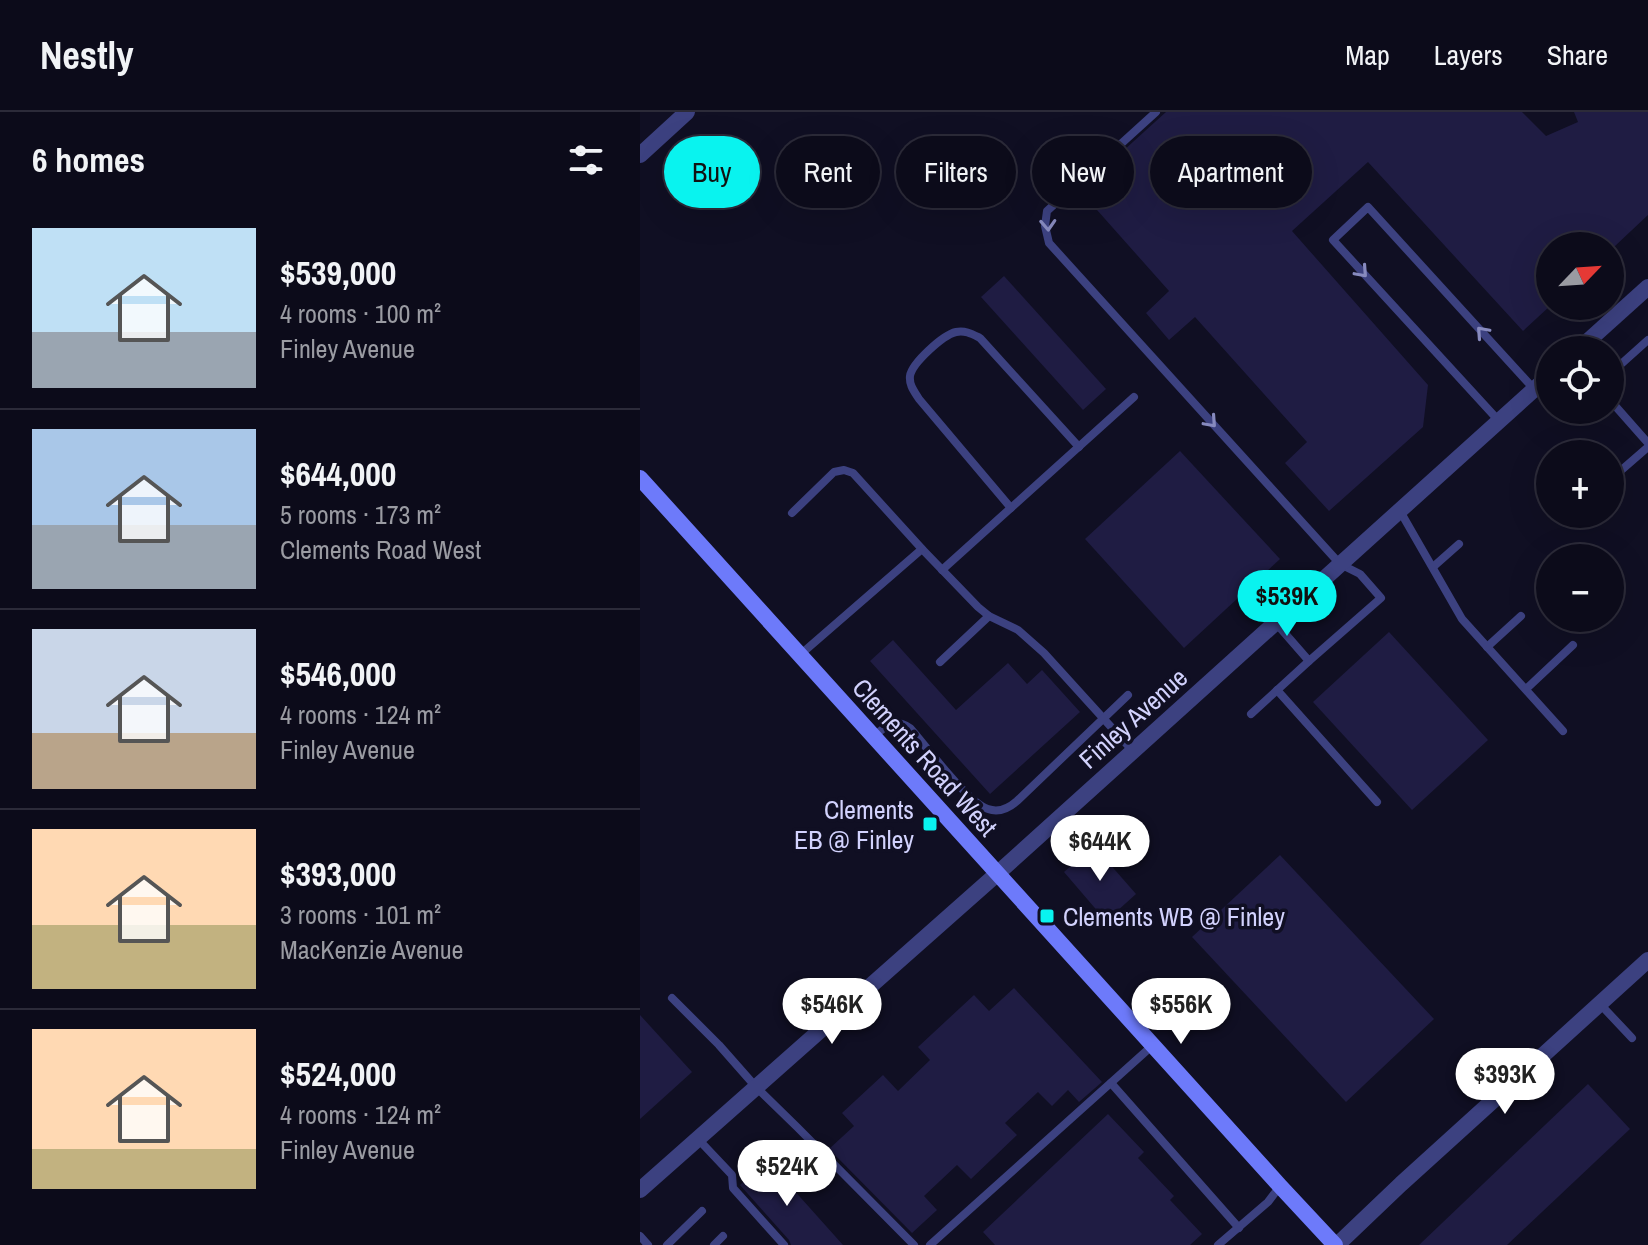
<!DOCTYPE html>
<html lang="en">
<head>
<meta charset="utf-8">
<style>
  :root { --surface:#0c0b1a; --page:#151423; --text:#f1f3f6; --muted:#9a9ba2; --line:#2c2b39; --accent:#09f3ef }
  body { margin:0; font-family:"Archivo Narrow",sans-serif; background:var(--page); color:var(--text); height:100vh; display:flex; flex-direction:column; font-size:30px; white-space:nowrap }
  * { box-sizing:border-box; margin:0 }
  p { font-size:26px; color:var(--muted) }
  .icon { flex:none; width:44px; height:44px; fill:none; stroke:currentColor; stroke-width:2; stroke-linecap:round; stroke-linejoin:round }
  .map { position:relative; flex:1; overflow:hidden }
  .details { display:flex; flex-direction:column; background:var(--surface); width:640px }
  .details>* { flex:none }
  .top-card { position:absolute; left:24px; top:24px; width:760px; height:72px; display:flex; gap:16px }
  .needle { width:52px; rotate:65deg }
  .fabs { position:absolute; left:896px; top:120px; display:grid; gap:16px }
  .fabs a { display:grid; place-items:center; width:88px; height:88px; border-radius:50%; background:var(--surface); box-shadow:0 8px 32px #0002,0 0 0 2px var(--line); font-size:40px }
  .price { position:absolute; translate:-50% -68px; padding:0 18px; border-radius:28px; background:#fff; color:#222; font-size:26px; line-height:52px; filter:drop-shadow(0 2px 4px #0008) }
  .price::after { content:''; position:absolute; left:50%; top:48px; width:24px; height:18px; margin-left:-12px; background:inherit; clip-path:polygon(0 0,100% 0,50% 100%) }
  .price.active { background:var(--accent); color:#111 }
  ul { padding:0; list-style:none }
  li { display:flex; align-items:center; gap:24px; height:200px; padding:0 32px }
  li+li { border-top:2px solid var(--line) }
  li span { display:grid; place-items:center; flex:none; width:224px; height:160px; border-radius:0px; color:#555 }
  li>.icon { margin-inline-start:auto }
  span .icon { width:96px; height:96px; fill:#fffc; stroke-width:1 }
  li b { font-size:34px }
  h2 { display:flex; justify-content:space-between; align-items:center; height:96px; padding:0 32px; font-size:34px }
  .pill { padding:0 28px; border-radius:36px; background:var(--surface); box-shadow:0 8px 32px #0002,0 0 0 2px var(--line); font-size:28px; line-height:72px }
  .pill.active { background:var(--accent); color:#111 }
  header { display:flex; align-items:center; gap:48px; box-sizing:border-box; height:112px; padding:0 40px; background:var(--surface); border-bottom:2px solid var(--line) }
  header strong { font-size:38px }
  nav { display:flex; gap:44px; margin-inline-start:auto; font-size:28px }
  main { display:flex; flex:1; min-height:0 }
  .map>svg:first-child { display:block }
</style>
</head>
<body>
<header>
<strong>Nestly</strong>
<nav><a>Map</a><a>Layers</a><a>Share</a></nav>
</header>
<main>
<section class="details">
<h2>6 homes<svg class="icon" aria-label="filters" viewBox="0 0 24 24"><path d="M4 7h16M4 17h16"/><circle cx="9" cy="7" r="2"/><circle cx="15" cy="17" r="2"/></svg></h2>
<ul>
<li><span style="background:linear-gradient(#bfe0f5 65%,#9aa5b1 0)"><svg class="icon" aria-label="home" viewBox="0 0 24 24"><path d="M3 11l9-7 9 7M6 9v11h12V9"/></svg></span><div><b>$539,000</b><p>4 rooms · 100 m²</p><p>Finley Avenue</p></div></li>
<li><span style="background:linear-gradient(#a9c7e8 60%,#9aa5b1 0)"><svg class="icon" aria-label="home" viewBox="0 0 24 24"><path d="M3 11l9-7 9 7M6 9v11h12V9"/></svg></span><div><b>$644,000</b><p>5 rooms · 173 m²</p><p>Clements Road West</p></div></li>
<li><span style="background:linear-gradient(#c9d6e8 65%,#b9a48a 0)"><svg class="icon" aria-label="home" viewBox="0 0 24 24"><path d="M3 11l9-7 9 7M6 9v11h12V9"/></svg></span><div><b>$546,000</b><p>4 rooms · 124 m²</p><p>Finley Avenue</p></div></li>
<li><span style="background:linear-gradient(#ffd9b3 60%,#c2b280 0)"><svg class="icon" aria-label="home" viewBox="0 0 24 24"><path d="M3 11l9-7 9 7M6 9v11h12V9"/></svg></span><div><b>$393,000</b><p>3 rooms · 101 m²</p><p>MacKenzie Avenue</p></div></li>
<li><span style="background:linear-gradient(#ffd9b3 75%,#c2b280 0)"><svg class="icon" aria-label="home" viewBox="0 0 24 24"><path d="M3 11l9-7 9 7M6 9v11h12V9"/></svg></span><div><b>$524,000</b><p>4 rooms · 124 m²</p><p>Finley Avenue</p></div></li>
</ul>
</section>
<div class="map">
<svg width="1008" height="1133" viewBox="0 0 1008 1133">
  <rect width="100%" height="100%" fill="#100f23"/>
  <g fill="#1f1c43">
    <path d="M526,0h356l24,24 32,-14 -4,-10h74v103l-33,31h-65v60l-27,25 -155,-169 -76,69 136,154 -5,42 -94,84 -44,-48 22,-21 -112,-125 -26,23 -23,-27 23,-22 -80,-90 2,-21z"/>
    <path d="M364,164l102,113 -23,21 -102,-113z"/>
    <path d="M540,339l100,108 -96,89 -99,-109z"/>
    <path d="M749,520l99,108 -76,70 -99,-108z"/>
    <path d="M253,528l63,70 52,-47 19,21 15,-14 38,42 -90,82 -120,-133z"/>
    <path d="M454,734l42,48 -30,27 -42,-49z"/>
    <path d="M640,743l154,164 -88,83 -154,-165z"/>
    <path d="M374,876l88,94 -23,20 -11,-12 -16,16 -14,-14 -33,31 12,12 -46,44 -14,-14 -33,31 13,14 -25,23 -83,-84 25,-23 -12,-13 41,-38 15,16 32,-31 -12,-13 56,-52 15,16z"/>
    <path d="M0,903l52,57 -52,47z"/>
    <path d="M948,972l42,45 -123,116h-88z"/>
    <path d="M468,1002l36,38 -6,6 36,38 -4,4 32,34 -12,11h-195l-12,-13z"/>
    <path d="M127,1048l76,85h-52l-2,-5 -49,-55z"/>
  </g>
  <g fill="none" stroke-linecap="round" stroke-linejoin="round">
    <g stroke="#3c4180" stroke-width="8">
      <path d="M516,0l-109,99 -2,15 4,17 291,321 20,10 21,24 -72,63 -34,-39"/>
      <path d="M970,262l38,-34"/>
      <path d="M970,288l38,43"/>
      <path d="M859,309l-166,-181 35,-33 166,182"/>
      <path d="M970,368l38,-33"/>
      <path d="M899,371l11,13"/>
      <path d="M371,396l-92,-109c-5,-8 -10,-14 -9,-23 2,-13 33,-41 46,-44 9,-2 16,2 24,6l99,109"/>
      <path d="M760,399l62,108 101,112"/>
      <path d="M152,401l42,-41 10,-2 9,3 69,76 56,58 11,9 29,14 26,23 88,97"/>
      <path d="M927,402l2,2 2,-2"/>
      <path d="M793,455l26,-23"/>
      <path d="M302,458l192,-173"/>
      <path d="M847,535l34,-31"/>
      <path d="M161,542l121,-105"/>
      <path d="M300,550l49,-46"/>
      <path d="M886,577l47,-44"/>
      <path d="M637,578l100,112"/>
      <path d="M611,602l58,-53"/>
      <path d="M234,624c14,-11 19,-19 36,-8 16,18 58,75 78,81 11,4 21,-1 29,-8l111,-106"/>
      <path d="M32,886l47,47 37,42 41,40 117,118"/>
      <path d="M960,892l32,34"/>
      <path d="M471,971l128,145"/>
      <path d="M58,1027l34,36 1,13 51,57"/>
      <path d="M0,1124l8,9"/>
      <path d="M27,1133l35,-34"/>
      <path d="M74,1133l9,-9"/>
      <path d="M290,1133l223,-200"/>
      <path d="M578,1133l50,-43 12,-16"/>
    </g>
    <g stroke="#3c4180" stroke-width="16">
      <path d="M0,43l47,-43"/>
      <path d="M938,238l70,-63"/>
      <path d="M0,1078l358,-317 552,-498"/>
      <path d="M697,1133l64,-61 247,-224"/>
    </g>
    <path stroke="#6d7afa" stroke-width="16" d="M0,366l640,708 55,59"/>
  </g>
  <defs><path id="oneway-chevron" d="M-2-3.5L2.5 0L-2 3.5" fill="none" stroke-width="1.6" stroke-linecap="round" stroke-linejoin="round" transform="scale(2)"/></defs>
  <g stroke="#878abe">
    <use href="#oneway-chevron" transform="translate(408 113) rotate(87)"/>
    <use href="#oneway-chevron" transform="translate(722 160) rotate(48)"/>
    <use href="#oneway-chevron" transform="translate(842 220) rotate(-132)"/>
    <use href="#oneway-chevron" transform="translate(571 310) rotate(48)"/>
  </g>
  <g fill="#09f3ef" stroke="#100f23" stroke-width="3">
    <rect x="282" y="704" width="16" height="16" rx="4"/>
    <rect x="399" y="796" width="16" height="16" rx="4"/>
  </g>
  <g text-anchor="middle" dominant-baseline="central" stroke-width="7" stroke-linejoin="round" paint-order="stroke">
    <g font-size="26" fill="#d2d2fd" stroke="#100f23">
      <text transform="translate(493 606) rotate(-42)">Finley Avenue</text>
      <text transform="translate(285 645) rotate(48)">Clements Road West</text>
    </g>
    <g font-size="26" fill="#d2d2fd" stroke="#100f23" text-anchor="end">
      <text x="274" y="697">Clements<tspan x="274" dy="30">EB @ Finley</tspan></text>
      <text x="423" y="804" text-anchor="start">Clements WB @ Finley</text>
    </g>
  </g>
</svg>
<div class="fabs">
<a><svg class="needle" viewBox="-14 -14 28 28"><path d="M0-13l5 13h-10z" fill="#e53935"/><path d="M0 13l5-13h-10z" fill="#9a9ba2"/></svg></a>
<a><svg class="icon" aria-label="locate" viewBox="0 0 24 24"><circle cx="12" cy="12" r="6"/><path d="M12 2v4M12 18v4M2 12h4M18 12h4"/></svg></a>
<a>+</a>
<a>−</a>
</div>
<b class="price active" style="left:647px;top:526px">$539K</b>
<b class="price" style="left:460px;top:771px">$644K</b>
<b class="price" style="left:192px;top:934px">$546K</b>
<b class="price" style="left:541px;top:934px">$556K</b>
<b class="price" style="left:865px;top:1004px">$393K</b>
<b class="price" style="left:147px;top:1096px">$524K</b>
<div class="top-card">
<a class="pill active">Buy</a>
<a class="pill">Rent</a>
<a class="pill">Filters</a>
<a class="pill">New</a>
<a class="pill">Apartment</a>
</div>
</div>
</main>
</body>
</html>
